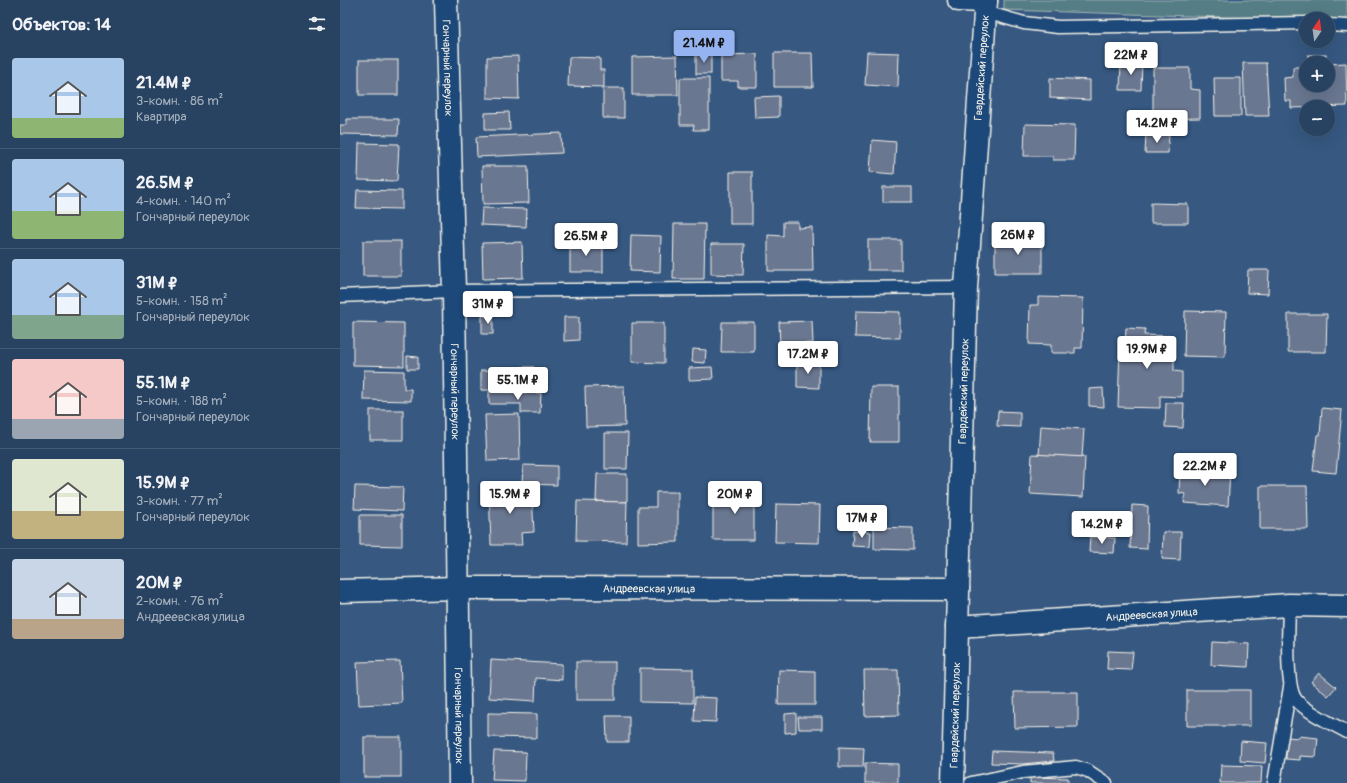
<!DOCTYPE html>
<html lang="ru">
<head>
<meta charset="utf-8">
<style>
  :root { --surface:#284261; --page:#344d6a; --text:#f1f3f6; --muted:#a5b0bd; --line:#445b76; --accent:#95b2f1 }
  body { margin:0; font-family:Pangolin,sans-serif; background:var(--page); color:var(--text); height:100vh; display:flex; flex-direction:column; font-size:15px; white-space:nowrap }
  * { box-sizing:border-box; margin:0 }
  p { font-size:13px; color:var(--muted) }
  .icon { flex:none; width:22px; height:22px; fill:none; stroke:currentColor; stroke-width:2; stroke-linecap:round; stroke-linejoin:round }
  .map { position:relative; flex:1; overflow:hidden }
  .sheet { display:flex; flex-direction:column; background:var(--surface); width:340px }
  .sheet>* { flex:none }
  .needle { width:26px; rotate:13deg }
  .buttons { position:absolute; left:959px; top:12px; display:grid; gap:8px }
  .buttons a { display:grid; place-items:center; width:36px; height:36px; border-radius:50%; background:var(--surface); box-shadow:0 4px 16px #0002,0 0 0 1px var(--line); font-size:20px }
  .price { position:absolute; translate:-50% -34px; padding:0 9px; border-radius:4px; background:#fff; color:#222; font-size:13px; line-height:26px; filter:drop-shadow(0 1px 2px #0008) }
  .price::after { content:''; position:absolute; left:50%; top:24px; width:12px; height:9px; margin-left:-6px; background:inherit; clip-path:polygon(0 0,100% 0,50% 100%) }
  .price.current { background:var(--accent); color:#111 }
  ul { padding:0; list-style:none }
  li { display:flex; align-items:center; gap:12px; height:100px; padding:0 12px }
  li+li { border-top:1px solid var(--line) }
  li span { display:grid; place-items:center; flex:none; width:112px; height:80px; border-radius:4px; color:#555 }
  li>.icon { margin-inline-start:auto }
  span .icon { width:48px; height:48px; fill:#fffc; stroke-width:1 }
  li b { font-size:17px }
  h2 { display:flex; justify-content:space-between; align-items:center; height:48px; padding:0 12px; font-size:17px }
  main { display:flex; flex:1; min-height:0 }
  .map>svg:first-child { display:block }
</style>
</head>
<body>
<main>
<section class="sheet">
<h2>Объектов: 14<svg class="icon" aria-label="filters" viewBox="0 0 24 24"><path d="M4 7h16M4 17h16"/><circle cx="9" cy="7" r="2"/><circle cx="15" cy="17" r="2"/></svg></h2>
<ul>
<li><span style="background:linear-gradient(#a9c7e8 75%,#8fb573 0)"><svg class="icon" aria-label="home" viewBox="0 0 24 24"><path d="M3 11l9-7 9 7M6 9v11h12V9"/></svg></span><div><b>21.4M ₽</b><p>3-комн. · 86 m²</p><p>Квартира</p></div></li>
<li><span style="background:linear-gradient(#a9c7e8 65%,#8fb573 0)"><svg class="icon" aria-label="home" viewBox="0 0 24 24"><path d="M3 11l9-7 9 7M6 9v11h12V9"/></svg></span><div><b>26.5M ₽</b><p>4-комн. · 140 m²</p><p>Гончарный переулок</p></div></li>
<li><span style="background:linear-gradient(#a9c7e8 70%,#7fa58c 0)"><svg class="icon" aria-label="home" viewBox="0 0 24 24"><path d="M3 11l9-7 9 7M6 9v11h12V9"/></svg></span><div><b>31M ₽</b><p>5-комн. · 158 m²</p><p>Гончарный переулок</p></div></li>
<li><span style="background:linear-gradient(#f6c9c9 75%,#9aa5b1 0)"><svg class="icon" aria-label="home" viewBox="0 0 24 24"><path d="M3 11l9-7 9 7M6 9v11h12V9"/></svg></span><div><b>55.1M ₽</b><p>5-комн. · 188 m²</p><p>Гончарный переулок</p></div></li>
<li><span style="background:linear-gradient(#dfe7d0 65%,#c2b280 0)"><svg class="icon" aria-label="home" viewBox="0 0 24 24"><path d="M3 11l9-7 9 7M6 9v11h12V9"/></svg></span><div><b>15.9M ₽</b><p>3-комн. · 77 m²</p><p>Гончарный переулок</p></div></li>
<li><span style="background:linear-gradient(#c9d6e8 75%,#b9a48a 0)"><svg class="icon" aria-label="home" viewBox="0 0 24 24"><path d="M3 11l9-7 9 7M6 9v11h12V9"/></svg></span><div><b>20M ₽</b><p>2-комн. · 76 m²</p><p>Андреевская улица</p></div></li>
</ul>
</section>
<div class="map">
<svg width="1007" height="783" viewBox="0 0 1007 783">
  <rect width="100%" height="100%" fill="#365881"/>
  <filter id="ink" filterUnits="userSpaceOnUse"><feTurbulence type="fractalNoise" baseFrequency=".025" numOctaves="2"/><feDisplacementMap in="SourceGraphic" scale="8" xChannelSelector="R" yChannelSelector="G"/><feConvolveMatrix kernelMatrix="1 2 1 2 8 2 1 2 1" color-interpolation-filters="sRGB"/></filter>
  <g filter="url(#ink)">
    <path fill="#557d85" stroke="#a4b7b6" d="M664,0h343v21l-343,-11z"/>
    <g fill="#6b7791" stroke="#f4f1e8">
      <path d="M527,52l32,1 -1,34 -33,-2z"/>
      <rect x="356" y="53" width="15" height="21"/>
      <path d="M434,53h38l1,34h-39z"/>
      <path d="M417,54v33h-19v-6h-17v-26z"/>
      <rect x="968" y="55" width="18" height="8"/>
      <path d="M178,56l1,43 -32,-1v-41z"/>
      <path d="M337,56l1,39h-46v-38z"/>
      <path d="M229,57l31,1v12h4v17l-36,-1z"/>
      <rect x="19" y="60" width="39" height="35"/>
      <path d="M781,62h21l-1,28h-21z"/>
      <path d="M903,63h23l3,53h-24z"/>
      <path d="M1006,63l1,43 -56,2v-7h-6l-1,-23 9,-1v-10h13v18h22v-21z"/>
      <path d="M813,68h37v21l10,1v28l-47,1z"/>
      <path d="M340,78h29v52h-16l1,-5h-14z"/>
      <path d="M710,78l40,2v20l-40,-2z"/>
      <path d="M874,78h27v38h-26z"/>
      <rect x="263" y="88" width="21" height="30"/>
      <path d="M439,96v21l-24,1 -1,-21z"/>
      <path d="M169,112l1,18h-25v-17z"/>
      <path d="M7,119h52l-1,16 -58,-1v-9h7z"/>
      <path d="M685,124l50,1 -1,35h-21v-4h-29z"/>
      <path d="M221,133l1,20 -85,4 -1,-20z"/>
      <path d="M806,134l23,1 -1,18h-23z"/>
      <path d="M532,140l24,2 -2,32 -24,-2z"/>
      <path d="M19,143l40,1 -2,37 -39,-1z"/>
      <path d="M142,166h46l1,37 -46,1z"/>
      <rect x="390" y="172" width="22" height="52"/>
      <rect x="543" y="187" width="29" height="15"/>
      <path d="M17,190l45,1v18l-46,-1z"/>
      <path d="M811,203l37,1v19h-37z"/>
      <path d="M142,208l45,1 -1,18 -45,-2z"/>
      <path d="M443,222h15v6l14,-1 1,44h-45v-36l15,1z"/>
      <path d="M334,224h31l-1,55h-31z"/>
      <path d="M291,235l30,1 -1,36 -30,-1z"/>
      <rect x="655" y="238" width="47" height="35"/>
      <rect x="528" y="240" width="33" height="30"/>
      <rect x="23" y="241" width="38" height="35"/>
      <path d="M182,242l1,36 -40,1 -1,-36z"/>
      <rect x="230" y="242" width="33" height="30"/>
      <path d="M371,244h33l-1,31 -32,-1z"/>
      <path d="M908,270h21l-1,24 -21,-1z"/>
      <path d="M698,297l45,1 -1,50h-7v5h-24v-8l-22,-1 1,-39h8z"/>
      <path d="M516,311l44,1v26l-45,-1z"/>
      <path d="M845,311l41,1 -1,45 -41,-1z"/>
      <path d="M948,314h39l-1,38h-38z"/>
      <rect x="142" y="316" width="11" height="18"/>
      <path d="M224,317h15v23l-15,1z"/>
      <path d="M472,321l1,22 -33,1 -1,-22z"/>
      <path d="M13,322l51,1v43l-51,-1z"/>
      <path d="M382,322h32v30h-33z"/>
      <path d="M292,323h32v40l-32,-1z"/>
      <path d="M786,328l19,1 -1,6 30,1v35l8,1v25l-22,-1v12l-42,-1 2,-61h5z"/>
      <path d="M353,349l13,1 -1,13 -13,-1z"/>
      <path d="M67,356l11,1v12h-11z"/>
      <path d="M457,362h22v26l-22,-1z"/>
      <path d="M181,367h13l-3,21h-6v3l-44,-1v-20l40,1z"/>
      <path d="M372,367l1,12 -24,1v-12z"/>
      <path d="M24,370l40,1v18h7v12l-48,-1z"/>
      <path d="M284,386l1,40 -39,1 -1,-40z"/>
      <path d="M531,387h28v55h-29z"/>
      <path d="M763,388l1,19 -15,-1v-17z"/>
      <path d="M149,392l52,1 -1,20h-19v-9h-32z"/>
      <path d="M826,403h18l-1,25 -18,-1z"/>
      <path d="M982,408l20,2 -6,63 -23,-2 4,-36h3z"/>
      <rect x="30" y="410" width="33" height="30"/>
      <path d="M658,411l22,1v15l-23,-1z"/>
      <path d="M179,414l1,46 -33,1 -2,-46z"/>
      <path d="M701,426l43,3 -2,28 -43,-2z"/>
      <path d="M265,433h23l-1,36h-22z"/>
      <path d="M692,454l53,3 -2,40 -53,-3z"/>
      <path d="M183,465l34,1v19l-35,-1z"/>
      <path d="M840,468l50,4 -2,34 -44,-3 1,-9 -6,-1z"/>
      <path d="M257,474h30v28l-31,-1z"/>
      <path d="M15,486l48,1 -1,24 -48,-2z"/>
      <path d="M397,486h21v19h-4v35h-41v-43l24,-1z"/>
      <path d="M920,486h47l1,43h-48z"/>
      <path d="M187,487v7h5l2,38 -13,1 1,12h-31l-2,-57z"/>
      <path d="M316,492h22v50l-40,1v-36h18z"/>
      <path d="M237,501l50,1 -1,40 -50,-1z"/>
      <path d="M436,504l44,1 -1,38 -44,-1z"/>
      <path d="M792,505l16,1 -1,43 -17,-1z"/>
      <path d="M20,515h42v31l-42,-1z"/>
      <path d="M534,527l39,1v22l-39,-1z"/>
      <path d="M513,531l18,1 -1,15 -18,-1z"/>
      <path d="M823,532h18l-1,28 -18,-1z"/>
      <path d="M750,537l25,1 -1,15 -25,-1z"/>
      <path d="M872,642l37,2 -1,23 -37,-2z"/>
      <path d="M768,651l25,1 -2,18 -24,-1z"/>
      <path d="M151,660l71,4v16l-26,-2 -1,23 -46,-3z"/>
      <path d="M60,661l2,42 -43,2 -2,-43z"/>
      <rect x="236" y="662" width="39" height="38"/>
      <path d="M300,668l53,1v34l-53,-1z"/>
      <path d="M439,670l36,1v34h-37z"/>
      <path d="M524,670h34l1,45 -34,1z"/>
      <path d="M979,673l17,14 -8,9 -17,-14z"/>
      <rect x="847" y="690" width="63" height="36"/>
      <path d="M674,692h64v35l-63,1z"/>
      <path d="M355,697l22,1 -1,24 -22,-1z"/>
      <path d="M148,713l49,1v24l-49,-1z"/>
      <path d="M456,713v19l-11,1v-19z"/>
      <path d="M266,716h23v26h-22z"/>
      <path d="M458,717h24v12h-23z"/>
      <path d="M959,736l19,2 -2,19 -16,-1v4l-14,-1 1,-22 12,1z"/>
      <rect x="24" y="737" width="37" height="40"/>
      <path d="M901,741l26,2 -2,20 -25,-2z"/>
      <path d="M499,747l25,1 -1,19h-24z"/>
      <path d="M154,751l32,1 -1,29 -33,-1z"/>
      <path d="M652,751l61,2 1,8 -32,3 -31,-1z"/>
      <path d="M525,763l33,1v19h-33z"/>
      <path d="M881,765l41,1 -1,17h-41z"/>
      <path d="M690,777l38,1v5h-38z"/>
    </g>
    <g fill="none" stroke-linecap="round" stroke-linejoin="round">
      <g stroke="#f4f1e8" stroke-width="15">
        <g id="lane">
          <path d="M645,12l39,11 34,4 248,-4"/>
          <path d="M988,25l19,1"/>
          <path d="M0,296l114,-5 512,-4"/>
          <path d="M949,605c0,20 -5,83 8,96 13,13 34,22 50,31"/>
          <path d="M631,783l52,-11 53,-5 12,4 18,12"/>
          <path d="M934,783l16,-96"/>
        </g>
      </g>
      <g stroke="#f4f1e8" stroke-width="25">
        <g id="street">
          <path id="s1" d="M106,0l8,291 6,492"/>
          <path d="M619,0l27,1"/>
          <path id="s2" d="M0,591l118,-3 500,1"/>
          <path id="s3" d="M617,627l332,-22 58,1"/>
          <path id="s4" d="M613,783l13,-496 20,-287"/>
        </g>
      </g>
      <use href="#lane" stroke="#1f4a7a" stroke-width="12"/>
      <use href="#street" stroke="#1f4a7a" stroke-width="22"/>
    </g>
  </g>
  <g text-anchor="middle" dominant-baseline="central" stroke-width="3.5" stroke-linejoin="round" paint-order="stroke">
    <g font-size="11" fill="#f4f1e8" stroke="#1f4a7a">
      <text stroke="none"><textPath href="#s1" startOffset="68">Гончарный переулок</textPath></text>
      <text stroke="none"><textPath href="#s4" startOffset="716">Гвардейский переулок</textPath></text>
      <text stroke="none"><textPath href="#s1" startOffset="392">Гончарный переулок</textPath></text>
      <text stroke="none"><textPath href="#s4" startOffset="392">Гвардейский переулок</textPath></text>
      <text stroke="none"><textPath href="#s2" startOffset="309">Андреевская улица</textPath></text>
      <text stroke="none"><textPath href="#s3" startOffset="195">Андреевская улица</textPath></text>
      <text stroke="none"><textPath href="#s1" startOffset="716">Гончарный переулок</textPath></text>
      <text stroke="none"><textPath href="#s4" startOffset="68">Гвардейский переулок</textPath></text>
    </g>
  </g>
</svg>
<div class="buttons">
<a><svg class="needle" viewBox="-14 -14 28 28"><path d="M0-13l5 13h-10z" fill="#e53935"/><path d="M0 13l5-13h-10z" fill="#a5b0bd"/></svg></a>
<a>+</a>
<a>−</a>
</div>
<b class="price current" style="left:364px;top:64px">21.4M ₽</b>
<b class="price" style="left:791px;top:76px">22M ₽</b>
<b class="price" style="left:817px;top:144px">14.2M ₽</b>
<b class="price" style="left:678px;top:256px">26M ₽</b>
<b class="price" style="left:246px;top:257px">26.5M ₽</b>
<b class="price" style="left:148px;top:325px">31M ₽</b>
<b class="price" style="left:807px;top:370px">19.9M ₽</b>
<b class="price" style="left:468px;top:375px">17.2M ₽</b>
<b class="price" style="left:178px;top:401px">55.1M ₽</b>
<b class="price" style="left:865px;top:487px">22.2M ₽</b>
<b class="price" style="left:170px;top:515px">15.9M ₽</b>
<b class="price" style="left:395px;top:515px">20M ₽</b>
<b class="price" style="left:522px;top:539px">17M ₽</b>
<b class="price" style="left:762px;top:545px">14.2M ₽</b>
</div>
</main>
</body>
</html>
